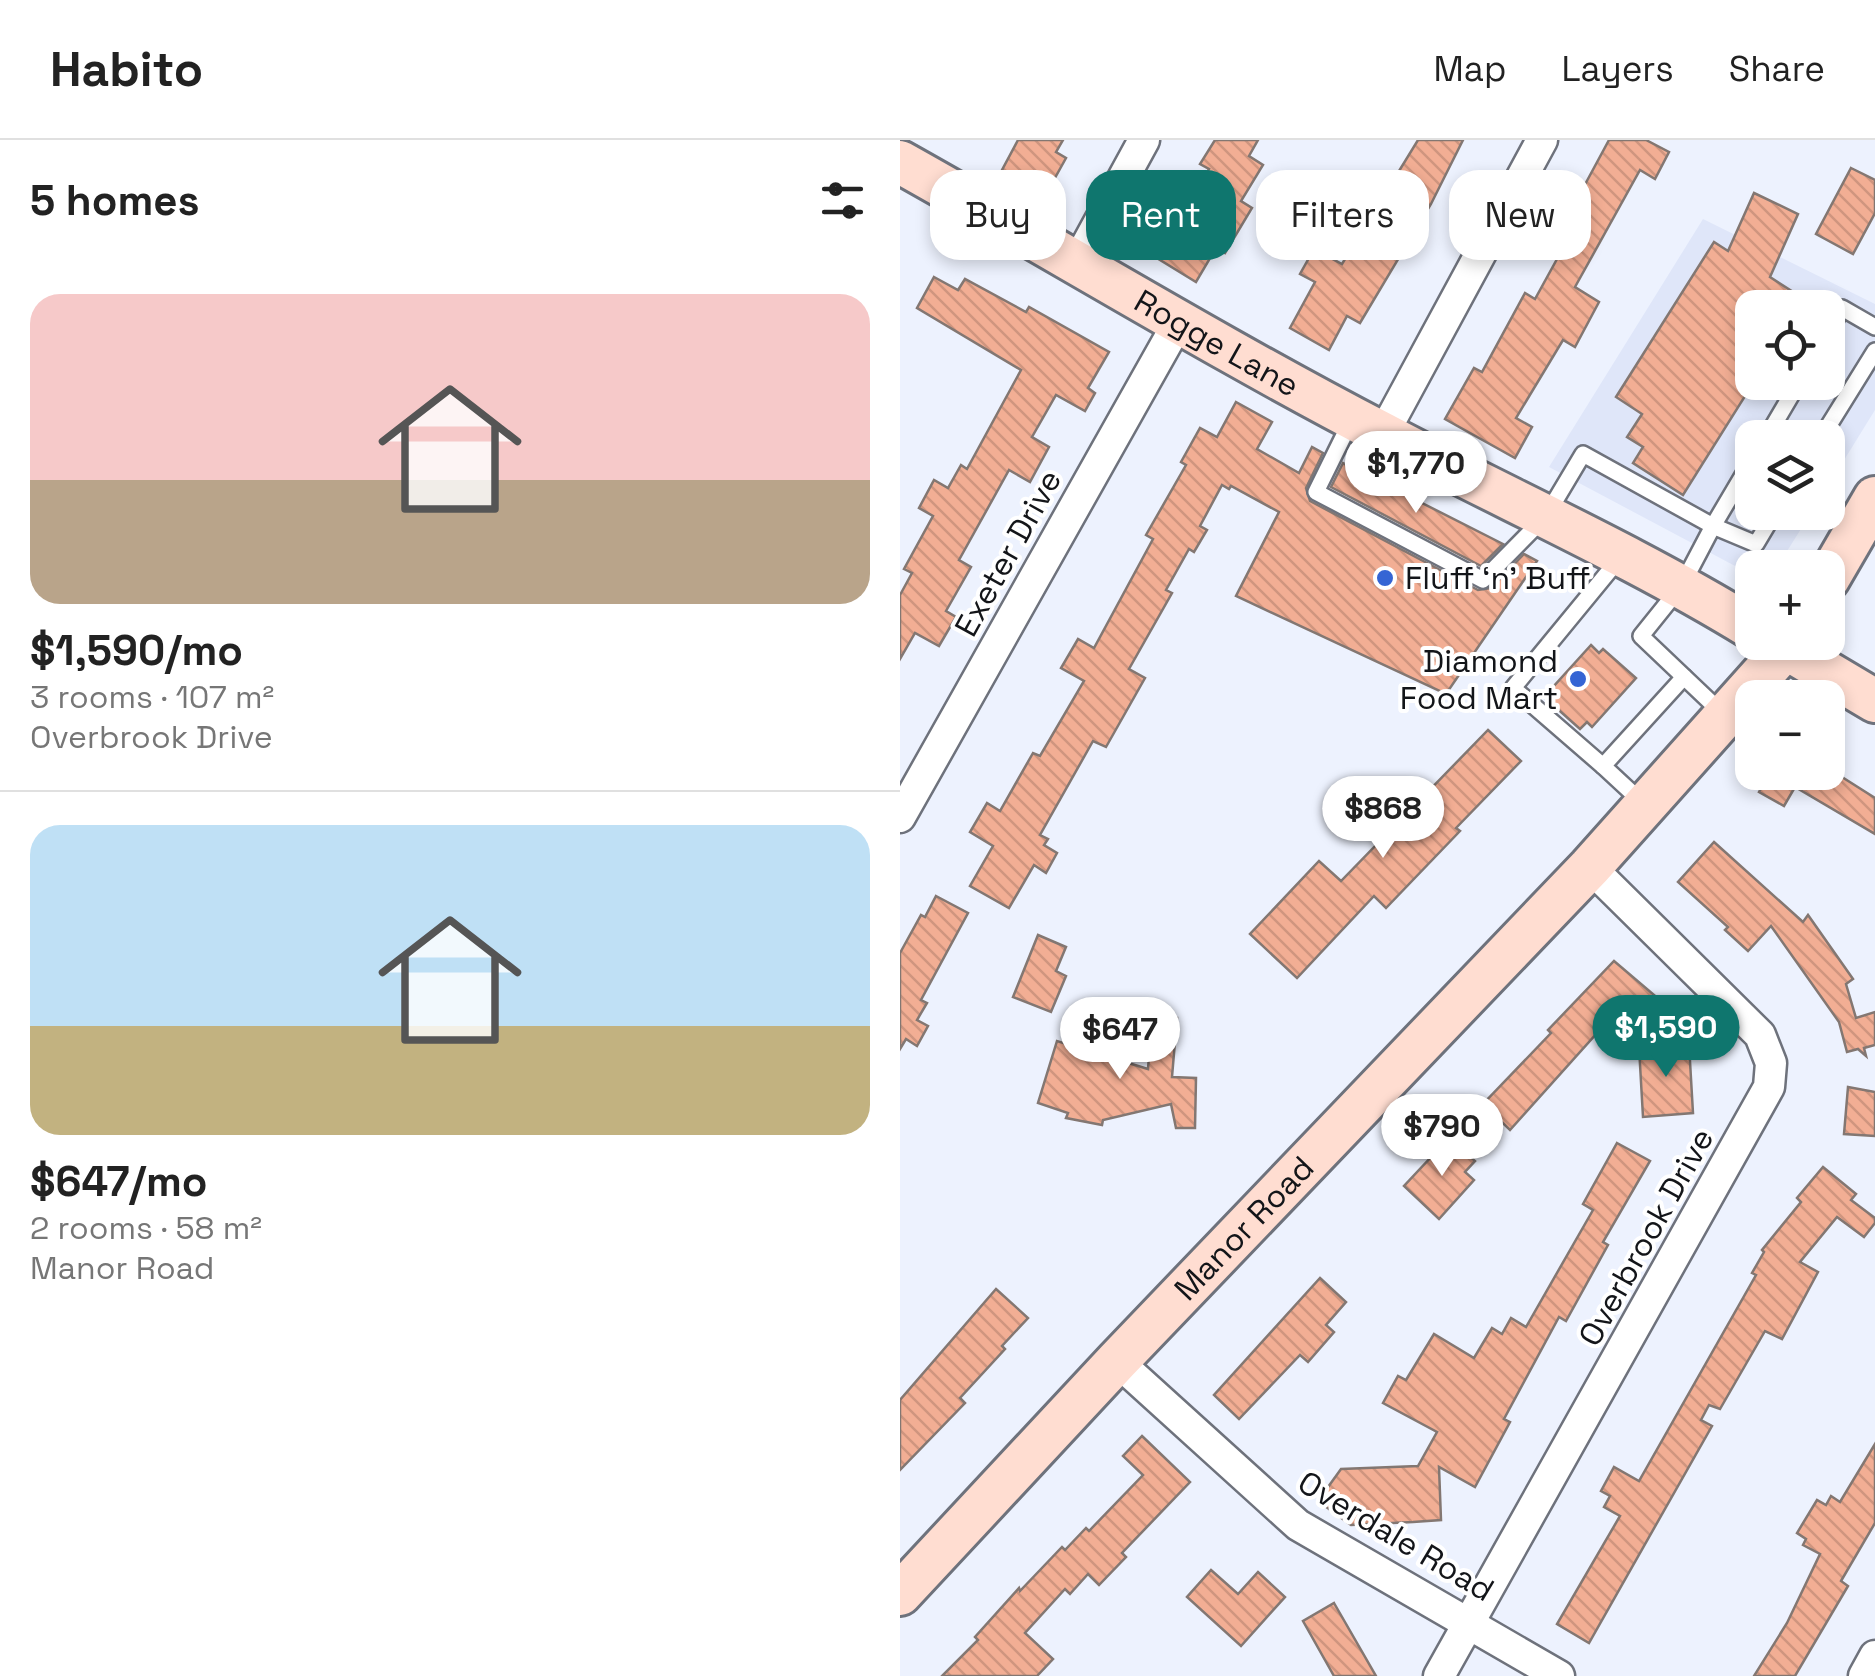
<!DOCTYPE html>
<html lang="en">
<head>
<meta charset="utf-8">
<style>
  :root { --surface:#fff; --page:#f2f2f2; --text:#222; --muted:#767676; --line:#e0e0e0; --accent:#0f766e }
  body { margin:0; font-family:"Space Grotesk",sans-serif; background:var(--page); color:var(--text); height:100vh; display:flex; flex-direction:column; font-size:38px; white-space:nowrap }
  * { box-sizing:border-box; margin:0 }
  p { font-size:32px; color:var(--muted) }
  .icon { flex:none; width:55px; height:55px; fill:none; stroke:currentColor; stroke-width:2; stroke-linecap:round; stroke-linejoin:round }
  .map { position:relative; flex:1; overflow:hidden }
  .drawer { display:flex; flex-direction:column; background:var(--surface); width:900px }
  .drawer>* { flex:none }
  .hud { position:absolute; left:30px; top:30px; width:795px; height:90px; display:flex; gap:20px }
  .buttons { position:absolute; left:835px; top:150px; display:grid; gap:20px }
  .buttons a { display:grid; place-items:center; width:110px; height:110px; border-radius:20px; background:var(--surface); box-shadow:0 5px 15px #0003; font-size:50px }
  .price { position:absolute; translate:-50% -85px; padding:0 22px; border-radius:35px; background:#fff; color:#222; font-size:32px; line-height:65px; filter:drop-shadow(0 2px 5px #0008) }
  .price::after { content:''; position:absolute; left:50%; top:60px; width:30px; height:22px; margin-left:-15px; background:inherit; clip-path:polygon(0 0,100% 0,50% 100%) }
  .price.current { background:var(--accent); color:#fff }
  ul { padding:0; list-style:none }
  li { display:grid; align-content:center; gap:20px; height:530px; padding:0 30px }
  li+li { border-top:2px solid var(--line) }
  li span { display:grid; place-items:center; height:310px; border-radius:30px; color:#555 }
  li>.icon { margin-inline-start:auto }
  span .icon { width:180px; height:180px; fill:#fffc; stroke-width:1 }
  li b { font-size:42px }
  h2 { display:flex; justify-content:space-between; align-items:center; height:120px; padding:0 30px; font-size:42px }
  .chip { padding:0 35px; border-radius:30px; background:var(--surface); box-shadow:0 5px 15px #0003; font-size:35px; line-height:90px }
  .chip.current { background:var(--accent); color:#fff }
  header { display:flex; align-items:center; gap:60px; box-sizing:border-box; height:140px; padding:0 50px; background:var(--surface); border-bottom:2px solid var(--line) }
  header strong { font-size:48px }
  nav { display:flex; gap:55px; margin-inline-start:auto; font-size:35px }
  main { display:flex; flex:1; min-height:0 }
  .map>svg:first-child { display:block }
</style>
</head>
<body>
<header>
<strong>Habito</strong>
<nav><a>Map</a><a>Layers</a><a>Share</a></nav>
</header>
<main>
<section class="drawer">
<h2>5 homes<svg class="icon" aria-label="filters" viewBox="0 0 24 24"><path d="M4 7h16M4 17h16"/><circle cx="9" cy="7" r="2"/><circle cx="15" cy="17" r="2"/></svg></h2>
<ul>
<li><span style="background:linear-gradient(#f6c9c9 60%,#b9a48a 0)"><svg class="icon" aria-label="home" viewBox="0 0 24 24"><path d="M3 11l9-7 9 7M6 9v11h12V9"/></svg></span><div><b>$1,590/mo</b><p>3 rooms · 107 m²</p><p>Overbrook Drive</p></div></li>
<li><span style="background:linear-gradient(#bfe0f5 65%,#c2b280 0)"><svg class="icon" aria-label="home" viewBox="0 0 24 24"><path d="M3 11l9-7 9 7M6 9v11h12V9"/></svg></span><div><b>$647/mo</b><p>2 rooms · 58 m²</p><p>Manor Road</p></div></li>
</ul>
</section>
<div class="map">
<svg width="975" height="1536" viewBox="0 0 975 1536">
  <defs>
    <pattern id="building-back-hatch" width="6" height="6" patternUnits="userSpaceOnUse" patternTransform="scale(2.5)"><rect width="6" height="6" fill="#f2ae94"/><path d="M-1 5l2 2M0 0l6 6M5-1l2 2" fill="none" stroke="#cf957f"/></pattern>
  </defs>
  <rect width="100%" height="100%" fill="#edf2fe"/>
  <path fill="#dfe6f9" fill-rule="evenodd" d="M803,79l172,85v106l-47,76v-48h-76v74l59,1 -34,54 -25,1v7l-203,-108zM852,168h76v74h-76z"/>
  <g fill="url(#building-back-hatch)" stroke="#837772" stroke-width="2.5">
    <path d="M118,0h45l-7,12 10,6 -20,36 -44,-24z"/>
    <path d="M315,0h43l-9,16 14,9 -22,36 11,7 -27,45 -9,-5 -20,34 -49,-30 24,-42 11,6 27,-47 -9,-5z"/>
    <path d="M518,0h45l-32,64 -71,119 -13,-7 -18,34 -39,-22 25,-46 -15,-8 14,-25 28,15z"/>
    <path d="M709,0h37l23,12 -14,27 -15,-9 -65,117 24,15 -24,45 -12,-7 -47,78 16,9 -17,31 -70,-39 29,-51 8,4 43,-79 10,6 22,-40 -14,-8 33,-65 6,4z"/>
    <path d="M951,28l24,12v33l-22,41 -37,-20z"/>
    <path d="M854,53l44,21 -28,63 48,31h-66v77l-69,110 -50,-32 10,-16 -16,-10 15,-23 -26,-17 98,-155 14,9z"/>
    <path d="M34,137l24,13 7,-11 61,33 3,-5 80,45 -21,36 7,5 -10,18 -29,-16 -24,42 17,10 -19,35 -21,-12 -50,90 12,7 -25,44 10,6 -17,29 -24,-13 -15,26v-64l12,-22 -8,-4 29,-53 -14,-8 15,-28 14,8 13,-23 6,4 54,-99 -104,-62z"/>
    <path d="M336,262l36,20 -15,27 42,24 13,-26 11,6 -17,35 4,13 168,89 13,-2 33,-34 13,7 -91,133 -210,-98 43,-84 -48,-26 -2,3 -7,-4 -22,41 7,4 -13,22 -5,-3 -23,41 6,3 -43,76 16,9 -39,69 -13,-6 -53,94 8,4 -4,6 13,8 -11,20 -12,-8 -25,43 -39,-22 23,-40 -23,-14 17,-29 13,8 33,-58 7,3 44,-75 -23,-13 17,-29 16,9 59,-109 -7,-4 40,-70 -5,-3 19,-34 17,9z"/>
    <path d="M443,323l160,81 -22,22 -150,-79z"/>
    <path d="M691,505l8,8 4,-4 33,29 -44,49 -5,-5 -7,7 -36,-32z"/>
    <path d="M588,590l33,31 -65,67 4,3 -74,77 -12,-12 -77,82 -47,-44 69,-73 22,20z"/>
    <path d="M870,632h64l41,26v36l-80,-47 -11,19 -25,-14z"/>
    <path d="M814,702l89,80 5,-7 45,64 -7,5 10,34 19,-6v33l-11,3 2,8 -8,-7 -11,3 -8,-30 -68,-96 -23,25 -23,-21 3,-3 -50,-45z"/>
    <path d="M36,756l32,17 -47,87 6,3 -10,17 11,6 -11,20 -11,-7 -6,10v-96l21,-38 4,2z"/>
    <path d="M138,795l28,12 -10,24 10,5 -15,36 -38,-15z"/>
    <path d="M714,821l46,39 -28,29 -17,-16 -105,117 -27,-26 68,-71 -3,-3z"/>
    <path d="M252,876l25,2 -5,59 24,1 -1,50h-19l-5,-24 -68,16 -1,5 -36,-7 2,-5 -30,-10 19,-62 91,28z"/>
    <path d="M789,904l4,69 -50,4 -4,-70z"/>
    <path d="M948,947l27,5v44l-31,-2z"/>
    <path d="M549,998l26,23 -10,11 9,8 -35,39 -35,-33z"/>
    <path d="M717,1003l33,18 -47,81 5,3 -42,76 -7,-4 -55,102 6,3 -35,65 -36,-20 2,53 -28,2 -62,3 -33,-24 23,-32 77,-3 19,-34 -54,-29 15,-27 8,4 28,-46 40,24 18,-30 10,6 9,-16 15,9 67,-117 -10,-6z"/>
    <path d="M923,1027l33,27 -5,6 24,18v5l-11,14 -27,-20 -37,45 18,10 -36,67 -17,-8 -45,78 -11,-4 -8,15 11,6 -123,217 -32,-19 63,-108 -16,-9 6,-11 -9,-5 13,-24 25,14 117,-206 -4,-2 12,-21 -2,-2 39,-48 -4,-4z"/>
    <path d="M420,1138l26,24 -20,23 8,7 -26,30 -8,-7 -61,64 -25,-24z"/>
    <path d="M96,1149l32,29 -26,28 3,3 -45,49 5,5 -65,67v-70z"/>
    <path d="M242,1296l48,46 -68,71 4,4 -27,28 -11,-11 -18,20 -5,-5 -40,44 28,26 -16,17h-95l36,-36 -3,-3 44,-49 1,3 42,-44 3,3 21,-22 3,3 54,-56 -20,-19z"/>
    <path d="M975,1304v79l-34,58 7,5 -53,90h-41l33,-53 33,-69 -17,-9 3,-6 -9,-6 20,-33 9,5 5,-9 9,6z"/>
    <path d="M311,1430l27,24 20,-22 27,25 -44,49 -54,-49z"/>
    <path d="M434,1463l42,73h-42l-31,-55z"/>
  </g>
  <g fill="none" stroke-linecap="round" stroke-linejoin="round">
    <g stroke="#6e727c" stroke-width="20">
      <g id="lane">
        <path d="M928,194l14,-26 33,19"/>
        <path d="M451,281l-35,71 167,88 63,-64 37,-62 130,72 39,-66"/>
        <path d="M866,298l33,-56"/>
        <path d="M921,298l54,-87"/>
        <path d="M822,573l-81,-77 41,-51 31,-59 43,18 19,-32"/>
        <path d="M703,626l-90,-78 106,-129"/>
        <path d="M744,664l-41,-38 81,-89"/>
      </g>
    </g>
    <g stroke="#6e727c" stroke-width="35">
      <g id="street">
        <path d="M178,121l66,-121"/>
        <path d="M483,294l159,-294"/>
        <path d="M0,677l278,-494"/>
        <path d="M217,1221l181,164 261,151"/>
        <path d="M539,1536l330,-589 2,-24 -11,-28 -170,-168"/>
        <path d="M964,1536l11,-20"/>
      </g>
    </g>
    <g stroke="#6e727c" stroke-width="48">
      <g id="secondary">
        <path id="s1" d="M0,22c161,90 319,187 483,272 123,65 250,121 369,194"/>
        <path d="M928,439l47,-81"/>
        <path d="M876,502l99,59"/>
        <path id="s2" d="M0,1454l217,-233 473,-494 201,-225"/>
      </g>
    </g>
    <use href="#lane" stroke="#fff" stroke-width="15"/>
    <use href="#street" stroke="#fff" stroke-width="30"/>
    <use href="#secondary" stroke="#ffddd1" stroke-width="42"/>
  </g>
  <g fill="#3565d4" stroke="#fff" stroke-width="4">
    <circle cx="485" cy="438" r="10"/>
    <circle cx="678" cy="539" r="10"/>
  </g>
  <g text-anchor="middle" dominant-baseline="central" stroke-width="8" stroke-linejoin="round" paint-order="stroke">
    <g font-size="32" fill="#131519" stroke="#fff">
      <text stroke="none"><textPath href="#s1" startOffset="365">Rogge Lane</textPath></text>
      <text transform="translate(108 413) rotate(-61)">Exeter Drive</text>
      <text stroke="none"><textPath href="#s2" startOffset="502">Manor Road</textPath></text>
      <text transform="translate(746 1097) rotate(-61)">Overbrook Drive</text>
      <text transform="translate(496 1396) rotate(31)">Overdale Road</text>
    </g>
    <g font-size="32" fill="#131519" stroke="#fff" text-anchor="start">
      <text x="505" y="438">Fluff ‘n’ Buff</text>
      <text x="658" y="521" text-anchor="end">Diamond<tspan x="658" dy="37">Food Mart</tspan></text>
    </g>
  </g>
</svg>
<div class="buttons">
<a><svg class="icon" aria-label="locate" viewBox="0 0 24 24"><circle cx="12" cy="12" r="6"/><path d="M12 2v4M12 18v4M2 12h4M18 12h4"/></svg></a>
<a><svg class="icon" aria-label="layers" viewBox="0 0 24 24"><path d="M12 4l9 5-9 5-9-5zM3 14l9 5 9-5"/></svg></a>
<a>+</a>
<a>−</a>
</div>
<b class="price" style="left:516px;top:376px">$1,770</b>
<b class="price" style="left:483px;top:721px">$868</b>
<b class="price current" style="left:766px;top:940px">$1,590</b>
<b class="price" style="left:220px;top:942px">$647</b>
<b class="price" style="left:542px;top:1039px">$790</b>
<div class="hud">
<a class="chip">Buy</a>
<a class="chip current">Rent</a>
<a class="chip">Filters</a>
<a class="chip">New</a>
</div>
</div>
</main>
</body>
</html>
